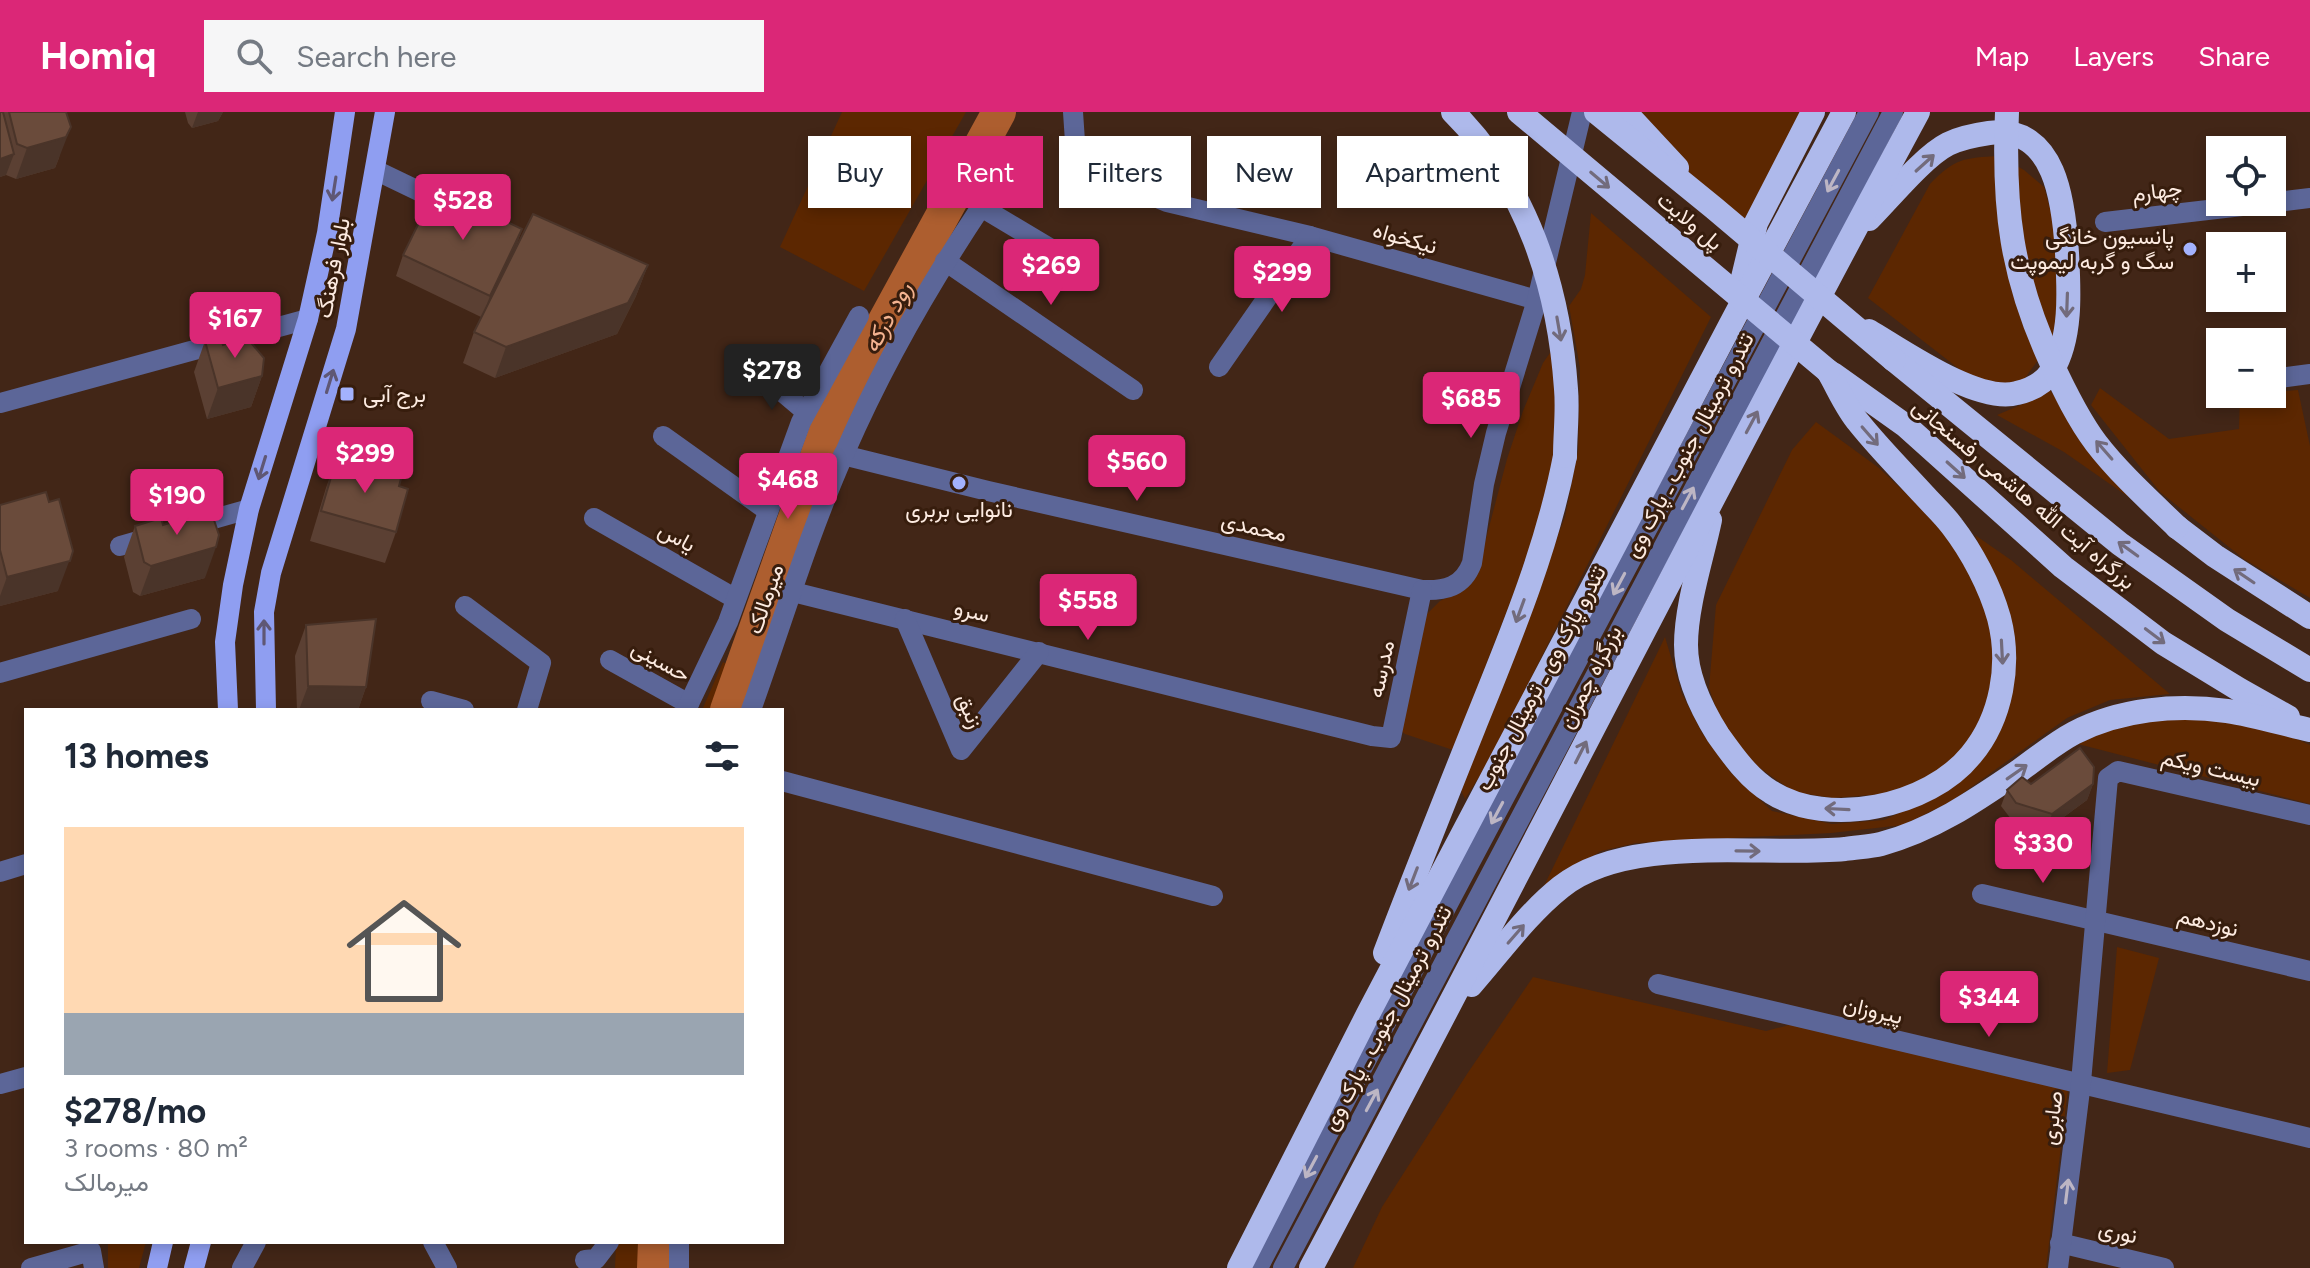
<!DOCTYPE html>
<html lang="en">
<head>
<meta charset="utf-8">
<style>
  :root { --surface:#fff; --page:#f6f6f7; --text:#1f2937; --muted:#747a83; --line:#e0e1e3; --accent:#db2777 }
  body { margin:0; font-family:Figtree,Vazirmatn,sans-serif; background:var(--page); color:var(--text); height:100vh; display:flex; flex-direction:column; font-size:30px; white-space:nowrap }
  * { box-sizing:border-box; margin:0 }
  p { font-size:26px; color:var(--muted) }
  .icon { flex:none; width:44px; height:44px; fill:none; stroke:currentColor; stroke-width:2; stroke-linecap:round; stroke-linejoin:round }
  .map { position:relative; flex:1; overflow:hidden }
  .panel { position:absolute; left:24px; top:596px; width:760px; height:536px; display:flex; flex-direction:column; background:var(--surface); border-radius:0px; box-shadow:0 4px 12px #0003 }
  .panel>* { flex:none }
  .hud { position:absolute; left:808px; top:24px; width:760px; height:72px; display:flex; gap:16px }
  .tools { position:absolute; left:2206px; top:24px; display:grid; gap:16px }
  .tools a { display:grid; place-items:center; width:80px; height:80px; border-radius:0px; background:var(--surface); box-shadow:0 4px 12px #0003; font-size:40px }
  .price { position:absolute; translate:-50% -68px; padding:0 18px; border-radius:8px; background:var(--accent); color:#fff; font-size:26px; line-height:52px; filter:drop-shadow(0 2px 4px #0008) }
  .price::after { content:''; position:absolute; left:50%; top:48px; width:24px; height:18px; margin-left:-12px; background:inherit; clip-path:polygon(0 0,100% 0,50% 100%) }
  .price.selected { background:#222; color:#fff }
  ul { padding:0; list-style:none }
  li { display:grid; align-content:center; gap:16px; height:424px; padding:0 40px }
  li+li { border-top:2px solid var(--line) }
  li span { display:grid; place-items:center; height:248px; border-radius:0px; color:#555 }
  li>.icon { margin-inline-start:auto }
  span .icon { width:144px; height:144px; fill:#fffc; stroke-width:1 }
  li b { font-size:34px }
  h2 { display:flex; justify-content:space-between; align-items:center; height:96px; padding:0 40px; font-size:34px }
  .tag { padding:0 28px; border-radius:0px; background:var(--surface); box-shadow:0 4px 12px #0003; font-size:28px; line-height:72px }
  .tag.selected { background:var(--accent); color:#fff }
  header { display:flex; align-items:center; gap:48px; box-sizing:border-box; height:112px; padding:0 40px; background:var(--accent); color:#fff }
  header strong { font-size:38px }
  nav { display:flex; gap:44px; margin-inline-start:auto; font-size:28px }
  .search { width:560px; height:72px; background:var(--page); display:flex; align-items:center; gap:20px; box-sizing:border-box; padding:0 28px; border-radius:0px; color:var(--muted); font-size:30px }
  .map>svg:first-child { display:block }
</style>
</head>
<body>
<header>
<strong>Homiq</strong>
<div class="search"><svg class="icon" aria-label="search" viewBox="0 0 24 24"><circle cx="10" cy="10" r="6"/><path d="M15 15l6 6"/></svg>Search here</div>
<nav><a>Map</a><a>Layers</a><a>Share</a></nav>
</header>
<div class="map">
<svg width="2310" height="1156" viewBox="0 0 2310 1156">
  <rect width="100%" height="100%" fill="#422617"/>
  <g fill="#5c2701">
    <path d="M842,0h124l-102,179 -84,-44z"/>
    <path d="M1615,0h192l-56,112z"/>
    <path d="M1999,44l25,14 20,17 11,40 3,105 -35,49 -27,4 -24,-6 -104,-81 62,-114c25,-26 34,-26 69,-28z"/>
    <path d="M1591,101l120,104 -176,353 -51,99 -19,30 -6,-13 106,-269 13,-66 2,-83 -11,-62 12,-17 4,-14z"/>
    <path d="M1552,238l5,54 -3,60 -10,40 -28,83 -63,163 -48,-16 -7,-6 25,-110 17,-17 20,-9 18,-23 29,-110 16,-48 20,-48z"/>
    <path d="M2047,274l47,64 59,64 -89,-62 -67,-37 33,-14z"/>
    <path d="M2100,276l69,51 70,-10 1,-34 32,-1v-2l26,-2 12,56v152l-66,-39 -84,-67 -69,-87z"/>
    <path d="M1816,310l63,46 68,64 40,77 9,55 -9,48 -24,42 -38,25 -42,15 -50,4 -39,-6 -44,-31 -31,-44 -10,-29 7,-83 76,-155z"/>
    <path d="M1975,423l36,25 159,134 -60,6 -43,18 -115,83 -49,24 -72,8 -195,10 -35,8 -57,35 121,-249 17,57 20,39 29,40 41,38 60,13 52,-4 59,-27 34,-34 30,-147z"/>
    <path d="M723,550l7,4 -14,44h-14z"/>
    <path d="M2218,606l74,19 18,8v59l-232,-60 19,-10 42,-14z"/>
    <path d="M2117,835l42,11 -29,112 -23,3z"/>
    <path d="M1533,865l233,54 27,-7 275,66 -22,178h-693l29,-61 85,-133z"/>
    <path d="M108,1130h38l-7,26h-31z"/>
    <path d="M616,1130h27l-2,26h-26z"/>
  </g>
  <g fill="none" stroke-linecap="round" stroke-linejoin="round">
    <g stroke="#ad5e2f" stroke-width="34">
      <path d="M727,598l101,-285 171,-313"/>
      <path d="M654,1156l1,-26"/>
    </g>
    <g stroke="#5c6698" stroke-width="20">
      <path d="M1073,0l3,44 46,27 45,19 143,34 227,64"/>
      <path d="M375,58l79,38"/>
      <path d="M2105,110l205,-24"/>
      <path d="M945,149l188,129"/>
      <path d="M1219,255l91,-131"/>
      <path d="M766,266l40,34"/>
      <path d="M2272,267l38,-5"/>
      <path d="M0,291l308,-84"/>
      <path d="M663,324l105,75"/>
      <path d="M843,343l145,36 434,99c23,1 41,-3 50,-27l12,-79 12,-51 41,-133 45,-188"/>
      <path d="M594,406l142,81"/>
      <path d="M189,414l60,-17"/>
      <path d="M120,434l35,-10"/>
      <path d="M793,480l579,144 19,2 31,-148"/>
      <path d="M465,494l76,57 -14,47"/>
      <path d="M905,507l56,131 78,-98"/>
      <path d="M610,548l79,44"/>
      <path d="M0,561l191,-54"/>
      <path d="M431,589l33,9"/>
      <path d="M686,598l42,-88 73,-200 58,-106"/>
      <path d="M751,598c31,-86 57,-175 94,-258 37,-85 84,-167 136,-245l97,58"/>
      <path d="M782,669l431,115"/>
      <path d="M0,760l26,-8"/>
      <path d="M1982,782l328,77"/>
      <path d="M1658,872l652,154"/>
      <path d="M0,972l26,-7"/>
      <path d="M433,1130l14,26"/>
      <path d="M2060,1131l104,25"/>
      <path d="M585,1148l11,-1 13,-17"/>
      <path d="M31,1156l60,-17 3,17"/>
      <path d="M242,1156l14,-26"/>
      <path d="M679,1156v-26"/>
      <path d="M1258,1156l192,-368 419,-788"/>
      <path d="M1283,1156l610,-1156"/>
      <path d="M2058,1156l23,-186 27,-304 10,-7 192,44"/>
    </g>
    <g stroke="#8f9ef1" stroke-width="20">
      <path d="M228,598l-3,-68 8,-57 16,-76 59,-190 19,-86 18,-121"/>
      <path d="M266,598l-2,-98 7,-39 75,-244 39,-217"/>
      <path d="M157,1156l6,-26"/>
      <path d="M194,1156l7,-26"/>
    </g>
    <g stroke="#aeb9eb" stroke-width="24">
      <path d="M1625,0l52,56"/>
      <path d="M1869,107c20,-20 55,-63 79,-75 12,-6 27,-9 41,-11 67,-9 75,71 78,120 2,37 5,85 -15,118 -8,12 -22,19 -35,22 -39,11 -114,-42 -148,-62"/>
      <path d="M1741,174l15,-63 57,-111"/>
      <path d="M1894,248l226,184 107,76 83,50"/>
      <path d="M1833,262l73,52 157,141 100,76 77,47 48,27"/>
      <path d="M1710,408c-8,38 -24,86 -24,125 0,32 15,63 32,90 15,21 31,44 53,57 57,36 158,15 200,-37 31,-37 40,-91 28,-137 -9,-32 -27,-66 -47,-92 -8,-11 -19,-21 -28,-31 -22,-24 -45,-47 -65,-72 -13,-15 -21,-35 -31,-52"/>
      <path d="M2177,415l38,29 95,61"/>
      <path d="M1385,841c29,-76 59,-151 89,-226 36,-89 73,-177 91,-271"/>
      <path d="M1471,873c29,-33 56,-71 90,-98 67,-54 201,-30 284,-38 11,-2 24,-2 36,-5 52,-14 94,-43 138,-73 18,-13 36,-28 55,-38 46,-24 102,-29 153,-22 28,4 56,13 83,19"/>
      <path d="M1239,1156l129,-254 366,-696 110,-206"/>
      <path d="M1311,1156c204,-384 400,-773 607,-1156"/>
    </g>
    <g stroke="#aeb9eb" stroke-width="24">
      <path d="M1453,0c74,74 106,175 113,277 2,22 -1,45 -1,67"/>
      <path d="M1519,0l309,259"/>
      <path d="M1596,0l118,96 180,152"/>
      <path d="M2007,0c-4,96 4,163 44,250 13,28 27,57 45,81 23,30 53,57 81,84"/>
    </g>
  </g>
  <g fill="#5b4033">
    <path d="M0,0h66l-7,46 -4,10 -39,11 -10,-4 -6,2z"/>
    <path d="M185,0h38l-5,9 -26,7 -4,-5z"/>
    <path d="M522,117l-7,21 133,15 -12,31 -19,38 -122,44 -32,-15 11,-31 7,-15 -85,-41 7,-21z"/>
    <path d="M229,222l33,42 -11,31 -44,12 -13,-47 11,-31 18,4 3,-1z"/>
    <path d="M337,345l62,29 -3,46 -11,31 -75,-22 16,-53z"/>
    <path d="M0,393l58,86 -58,15z"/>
    <path d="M175,402l30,64 -65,18 -7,-4 -9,-35 11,-31 28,-1 9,-3z"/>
    <path d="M306,513l60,62 -8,23h-61l-2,-54z"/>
    <path d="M2031,672h62l-6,16 -41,30 -35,-11 -10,-13 6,-16z"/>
  </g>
  <g fill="#4a3429">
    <path d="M198,0h25l-5,9 -26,7z"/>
    <path d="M71,15l-16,41 -39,11 11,-31z"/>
    <path d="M14,42l-8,21 -6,2v-18z"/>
    <path d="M522,117l-7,21 -33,68 8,-22z"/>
    <path d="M648,153l-12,31 -19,38 -122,44 11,-31z"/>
    <path d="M262,264l-11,31 -44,12 11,-31z"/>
    <path d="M216,435l-11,31 -65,18 11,-30z"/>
    <path d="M73,439l-15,40 -58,15v-10l7,-19z"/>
    <path d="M308,574l58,1 -8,23h-59z"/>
    <path d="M2093,672l-6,16 -41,30 6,-16z"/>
  </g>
  <g fill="#6a4b3b" stroke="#4a3429" stroke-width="2">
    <path d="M0,0h3l11,42 -14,5z"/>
    <path d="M9,0h57l5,15 -5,10 -39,11 -10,-4z"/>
    <path d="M436,76l86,41 -32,67 -87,-41z"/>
    <path d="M533,102l115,51 -20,38 -122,44 -32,-15z"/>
    <path d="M241,219l23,27 -2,18 -44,12 -13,-47 15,-4 3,8 9,-3 -3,-8z"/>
    <path d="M337,345l65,18 -3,11 9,3 -12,43 -75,-21z"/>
    <path d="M46,380l3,10 10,-3 14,52 -3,10 -63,16 -7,-27v-45z"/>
    <path d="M200,395l13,10 6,18 -3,12 -65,19 -7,-4 -9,-36 26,-8 2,7 13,-4 -1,-7z"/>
    <path d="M376,507l-10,68 -58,-1 -2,-61z"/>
    <path d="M2080,636l14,19 -1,17 -41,30 -36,-11 -9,-13 15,-13 9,7z"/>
  </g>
  <defs><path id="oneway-shaft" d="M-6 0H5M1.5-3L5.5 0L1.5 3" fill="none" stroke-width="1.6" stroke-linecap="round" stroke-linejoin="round" transform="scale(2)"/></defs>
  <g stroke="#726b7c">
    <use href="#oneway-shaft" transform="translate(1925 51) rotate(-42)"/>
    <use href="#oneway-shaft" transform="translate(1600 68) rotate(40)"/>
    <use href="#oneway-shaft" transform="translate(2067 193) rotate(92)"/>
    <use href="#oneway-shaft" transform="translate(1559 217) rotate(80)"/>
    <use href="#oneway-shaft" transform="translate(1752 310) rotate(-62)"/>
    <use href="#oneway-shaft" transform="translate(1870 324) rotate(49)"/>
    <use href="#oneway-shaft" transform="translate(2104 338) rotate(-131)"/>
    <use href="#oneway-shaft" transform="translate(1956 358) rotate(42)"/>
    <use href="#oneway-shaft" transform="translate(2128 437) rotate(-144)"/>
    <use href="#oneway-shaft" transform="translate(2244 464) rotate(-146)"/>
    <use href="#oneway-shaft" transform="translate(1520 499) rotate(110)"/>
    <use href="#oneway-shaft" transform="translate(2155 524) rotate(37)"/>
    <use href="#oneway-shaft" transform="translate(2002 540) rotate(87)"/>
    <use href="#oneway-shaft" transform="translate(1581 640) rotate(-63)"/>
    <use href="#oneway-shaft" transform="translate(2017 660) rotate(-35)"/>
    <use href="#oneway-shaft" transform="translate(1837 697) rotate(-177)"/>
    <use href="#oneway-shaft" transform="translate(1748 739) rotate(1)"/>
    <use href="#oneway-shaft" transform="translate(1413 767) rotate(111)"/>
    <use href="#oneway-shaft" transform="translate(1516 822) rotate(-49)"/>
  </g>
  <g stroke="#bdb6c4">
    <use href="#oneway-shaft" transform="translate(1833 69) rotate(118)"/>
    <use href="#oneway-shaft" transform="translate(1688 386) rotate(-62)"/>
    <use href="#oneway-shaft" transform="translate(1619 472) rotate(118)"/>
    <use href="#oneway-shaft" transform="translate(1497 701) rotate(118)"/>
    <use href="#oneway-shaft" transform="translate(1372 988) rotate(-62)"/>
    <use href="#oneway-shaft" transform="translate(1311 1055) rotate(118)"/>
    <use href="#oneway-shaft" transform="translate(2067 1079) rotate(-83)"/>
  </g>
  <g stroke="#5f5774">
    <use href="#oneway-shaft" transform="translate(334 77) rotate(99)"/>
    <use href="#oneway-shaft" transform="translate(330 269) rotate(-73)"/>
    <use href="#oneway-shaft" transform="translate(262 356) rotate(107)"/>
    <use href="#oneway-shaft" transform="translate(264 520) rotate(-90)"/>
  </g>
  <g fill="#a3b2fd" stroke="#371d0d" stroke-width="3">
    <circle cx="2190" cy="137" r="8"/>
    <rect x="339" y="274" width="16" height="16" rx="4"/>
    <circle cx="959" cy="371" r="8"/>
  </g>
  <g text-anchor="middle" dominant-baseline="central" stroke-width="6" stroke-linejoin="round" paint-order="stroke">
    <g font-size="22" fill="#fdebe1" stroke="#371d0d">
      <text transform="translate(2157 79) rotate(-7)">چهارم</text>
      <text transform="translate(1690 109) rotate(40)">پل ولایت</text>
      <text transform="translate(1405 126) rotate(16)">نیکخواه</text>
      <text transform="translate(333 156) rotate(-79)">بلوار فرهنگ</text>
      <text transform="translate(1689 333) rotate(-62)">تندرو ترمینال جنوب ـ پارک وی</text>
      <text transform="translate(2024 382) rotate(40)">بزرگراه آیت الله هاشمی رفسنجانی</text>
      <text transform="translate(1254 415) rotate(13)">محمدی</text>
      <text transform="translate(677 425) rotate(29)">یاس</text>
      <text transform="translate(765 487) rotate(-71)">میرمالک</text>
      <text transform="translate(972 499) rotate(14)">سرو</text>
      <text transform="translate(661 549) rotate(29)">حسینی</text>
      <text transform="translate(1381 557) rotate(-78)">مدرسه</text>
      <text transform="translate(1590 565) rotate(-63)">بزرگراه چمران</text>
      <text transform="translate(1541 566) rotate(-62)">تندرو پارک وی ـ ترمینال جنوب</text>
      <text transform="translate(970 599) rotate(67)">زنبق</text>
      <text transform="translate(2211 656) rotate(13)">بیست ویکم</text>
      <text transform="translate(2208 810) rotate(14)">نوزدهم</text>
      <text transform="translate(1873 898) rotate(13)">پیروزان</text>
      <text transform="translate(1387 906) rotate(-62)">تندرو ترمینال جنوب ـ پارک وی</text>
      <text transform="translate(2052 1006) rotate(-83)">صابری</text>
      <text transform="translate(2118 1120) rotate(13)">نوری</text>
    </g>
    <g font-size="22" fill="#fdebe1" stroke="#371d0d" text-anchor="end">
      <text x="2174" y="124">پانسیون خانگی<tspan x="2174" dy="25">سگ و گربه لیموپت</tspan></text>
      <text x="363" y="282" text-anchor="start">برج آبی</text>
      <text x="959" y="397" text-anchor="middle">نانوایی بربری</text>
    </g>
    <g font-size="24" font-style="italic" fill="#f4b390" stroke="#371d0d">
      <text transform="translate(887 205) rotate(-61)">رود درکه</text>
    </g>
  </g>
</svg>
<div class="tools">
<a><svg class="icon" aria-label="locate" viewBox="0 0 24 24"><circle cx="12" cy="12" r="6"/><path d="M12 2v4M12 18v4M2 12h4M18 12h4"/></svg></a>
<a>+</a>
<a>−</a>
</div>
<b class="price" style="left:463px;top:130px">$528</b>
<b class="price" style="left:1051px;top:195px">$269</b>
<b class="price" style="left:1282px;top:202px">$299</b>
<b class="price" style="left:235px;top:248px">$167</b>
<b class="price selected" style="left:772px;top:300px">$278</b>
<b class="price" style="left:1471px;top:328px">$685</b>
<b class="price" style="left:365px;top:383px">$299</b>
<b class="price" style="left:1137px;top:391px">$560</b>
<b class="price" style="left:788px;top:409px">$468</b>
<b class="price" style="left:177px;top:425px">$190</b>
<b class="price" style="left:1088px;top:530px">$558</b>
<b class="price" style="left:2043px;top:773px">$330</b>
<b class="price" style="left:1989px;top:927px">$344</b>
<div class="hud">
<a class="tag">Buy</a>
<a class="tag selected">Rent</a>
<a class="tag">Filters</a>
<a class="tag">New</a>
<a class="tag">Apartment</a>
</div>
<section class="panel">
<h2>13 homes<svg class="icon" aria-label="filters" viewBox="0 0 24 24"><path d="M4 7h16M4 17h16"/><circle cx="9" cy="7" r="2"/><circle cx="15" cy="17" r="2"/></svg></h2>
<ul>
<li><span style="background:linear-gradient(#ffd9b3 75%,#9aa5b1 0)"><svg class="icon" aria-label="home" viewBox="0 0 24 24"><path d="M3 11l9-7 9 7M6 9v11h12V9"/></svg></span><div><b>$278/mo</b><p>3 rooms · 80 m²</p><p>میرمالک</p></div></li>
</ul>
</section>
</div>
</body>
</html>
